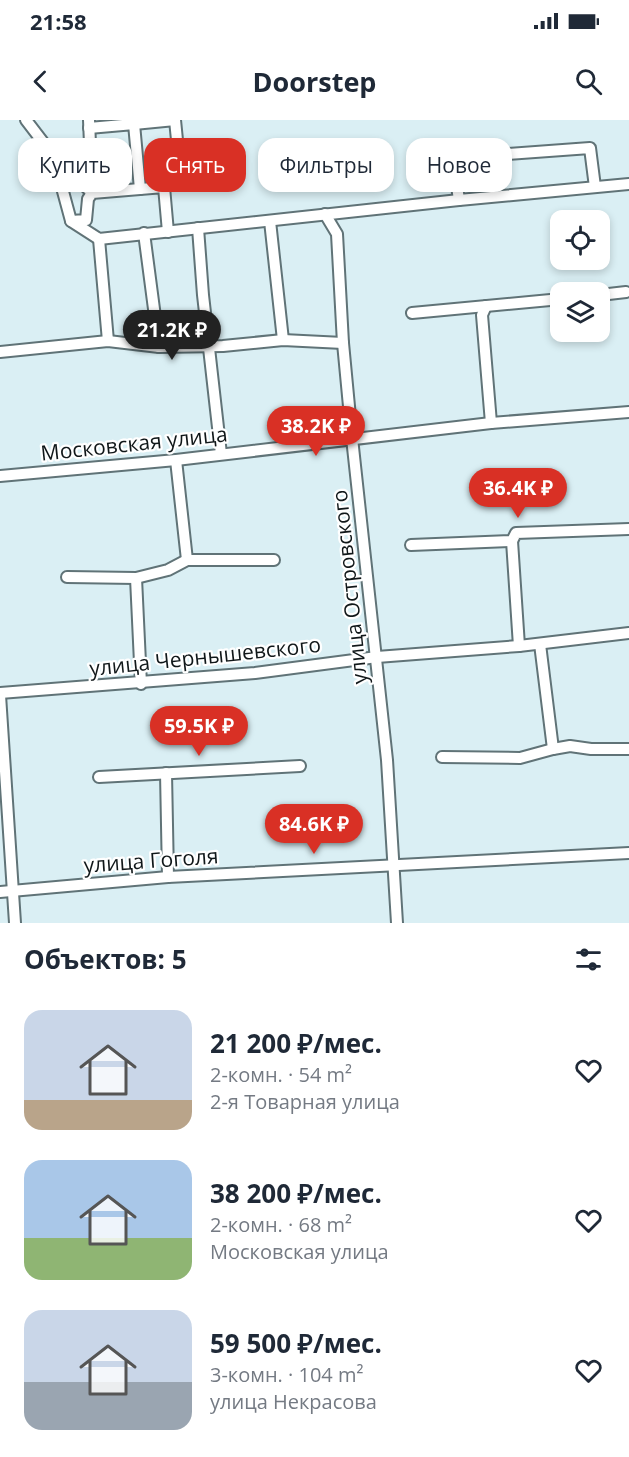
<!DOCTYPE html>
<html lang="ru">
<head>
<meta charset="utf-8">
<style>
  :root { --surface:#fff; --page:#f6f6f7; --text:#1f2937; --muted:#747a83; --accent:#d93025 }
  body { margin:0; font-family:"Open Sans",sans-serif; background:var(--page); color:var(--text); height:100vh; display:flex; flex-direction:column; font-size:22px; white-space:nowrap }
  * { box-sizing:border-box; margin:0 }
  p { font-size:20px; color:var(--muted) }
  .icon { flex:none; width:33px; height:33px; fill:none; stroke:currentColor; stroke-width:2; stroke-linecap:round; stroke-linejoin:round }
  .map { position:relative; height:803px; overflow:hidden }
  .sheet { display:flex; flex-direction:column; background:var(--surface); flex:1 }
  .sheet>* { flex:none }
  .banner { position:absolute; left:18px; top:18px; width:594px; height:54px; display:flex; gap:12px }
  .buttons { position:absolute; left:550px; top:90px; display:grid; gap:12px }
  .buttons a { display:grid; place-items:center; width:60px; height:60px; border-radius:12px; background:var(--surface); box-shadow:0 3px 9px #0003; font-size:30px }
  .price { position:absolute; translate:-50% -51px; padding:0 14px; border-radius:21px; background:var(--accent); color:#fff; font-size:20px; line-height:39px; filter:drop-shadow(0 2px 3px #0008) }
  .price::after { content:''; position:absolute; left:50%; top:36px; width:18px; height:14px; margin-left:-9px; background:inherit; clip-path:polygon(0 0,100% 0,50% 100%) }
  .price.current { background:#222; color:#fff }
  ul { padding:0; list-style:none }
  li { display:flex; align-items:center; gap:18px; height:150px; padding:0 24px }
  li span { display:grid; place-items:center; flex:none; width:168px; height:120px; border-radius:18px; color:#555 }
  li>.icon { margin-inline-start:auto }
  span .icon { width:72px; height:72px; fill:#fffc; stroke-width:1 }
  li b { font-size:26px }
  h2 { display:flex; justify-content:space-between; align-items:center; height:72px; padding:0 24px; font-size:26px }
  .chip { padding:0 21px; border-radius:18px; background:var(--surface); box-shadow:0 3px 9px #0003; font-size:21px; line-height:54px }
  .chip.current { background:var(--accent); color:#fff }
  .status { display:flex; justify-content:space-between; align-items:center; height:42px; padding:0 30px; background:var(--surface); direction:ltr }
  .status svg { height:16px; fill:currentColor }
  header { display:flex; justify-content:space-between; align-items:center; height:78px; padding:0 24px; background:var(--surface); font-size:27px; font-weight:700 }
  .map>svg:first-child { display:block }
</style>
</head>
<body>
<div class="status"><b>21:58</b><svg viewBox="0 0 49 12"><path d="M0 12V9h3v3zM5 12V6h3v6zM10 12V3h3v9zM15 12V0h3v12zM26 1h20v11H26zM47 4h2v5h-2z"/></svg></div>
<header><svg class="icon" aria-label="back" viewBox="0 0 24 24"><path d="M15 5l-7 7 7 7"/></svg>Doorstep<svg class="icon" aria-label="search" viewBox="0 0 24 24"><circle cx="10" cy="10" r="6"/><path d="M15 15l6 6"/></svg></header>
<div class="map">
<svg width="629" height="803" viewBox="0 0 629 803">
  <rect width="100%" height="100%" fill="#daeff4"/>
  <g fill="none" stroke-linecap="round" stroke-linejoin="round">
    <g stroke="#607377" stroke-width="14">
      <g id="minor">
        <path d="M26,0l23,30 12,34 10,37 28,18 360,-39 170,-16"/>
        <path d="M175,0l3,30"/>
        <path d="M134,4l41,-4"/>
        <path d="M89,8l45,-4 6,65"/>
        <path d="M61,64h22l9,9 -3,-73"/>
        <path d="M459,80l-6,-42 137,-10 5,39"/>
        <path d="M325,94l12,20 6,109 9,95 35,322 10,163"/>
        <path d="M71,101l15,-1 2,-21 4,-6 72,-6 4,45"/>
        <path d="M270,101l13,119"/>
        <path d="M198,108l5,67 18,159"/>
        <path d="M144,113l15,114"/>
        <path d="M99,119l9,102"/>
        <path d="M600,175l26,-3"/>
        <path d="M486,186l-4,9 9,108"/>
        <path d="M412,193l149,-14"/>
        <path d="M0,232l108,-11 51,6 64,-1 60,-6 60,3"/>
        <path d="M176,340l11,100"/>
        <path d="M0,356l176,-16 315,-37 138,-11"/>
        <path d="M512,421l7,105"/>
        <path d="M411,425l101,-4 4,-8 113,-4"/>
        <path d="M67,457l69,1 32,-8 19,-10h87"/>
        <path d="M136,458l5,106"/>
        <path d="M540,524l13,105"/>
        <path d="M0,573l255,-20 122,-16 142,-11 110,-13"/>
        <path d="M0,575l15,228"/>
        <path d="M442,637l78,1 33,-9 17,-3 21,3h38"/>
        <path d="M166,653l2,104"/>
        <path d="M99,657l201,-11"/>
        <path d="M0,772l168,-15 461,-24"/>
      </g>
    </g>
    <use href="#minor" stroke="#fff" stroke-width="10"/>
  </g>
  <g text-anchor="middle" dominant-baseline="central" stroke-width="4.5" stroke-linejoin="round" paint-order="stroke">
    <g font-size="21" fill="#101719" stroke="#fff">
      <text transform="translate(134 323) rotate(-6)">Московская улица</text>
      <text transform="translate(349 467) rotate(-96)">улица Островского</text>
      <text transform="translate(205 536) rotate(-6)">улица Чернышевского</text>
      <text transform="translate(151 740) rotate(-4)">улица Гоголя</text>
    </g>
  </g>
</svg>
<div class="buttons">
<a><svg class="icon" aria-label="locate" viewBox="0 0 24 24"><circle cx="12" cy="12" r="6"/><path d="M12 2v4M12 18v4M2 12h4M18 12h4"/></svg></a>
<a><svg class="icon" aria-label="layers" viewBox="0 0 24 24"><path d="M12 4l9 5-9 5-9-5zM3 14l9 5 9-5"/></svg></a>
</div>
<b class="price current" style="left:172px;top:241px">21.2K ₽</b>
<b class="price" style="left:316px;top:337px">38.2K ₽</b>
<b class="price" style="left:518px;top:399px">36.4K ₽</b>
<b class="price" style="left:199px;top:637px">59.5K ₽</b>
<b class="price" style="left:314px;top:735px">84.6K ₽</b>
<div class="banner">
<a class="chip">Купить</a>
<a class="chip current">Снять</a>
<a class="chip">Фильтры</a>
<a class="chip">Новое</a>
</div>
</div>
<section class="sheet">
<h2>Объектов: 5<svg class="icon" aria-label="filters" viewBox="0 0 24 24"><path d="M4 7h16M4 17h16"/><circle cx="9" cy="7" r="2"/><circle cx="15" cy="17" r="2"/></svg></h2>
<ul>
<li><span style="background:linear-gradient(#c9d6e8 75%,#b9a48a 0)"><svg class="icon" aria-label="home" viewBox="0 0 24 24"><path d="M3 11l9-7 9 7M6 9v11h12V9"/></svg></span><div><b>21 200 ₽/мес.</b><p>2-комн. · 54 m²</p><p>2-я Товарная улица</p></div><svg class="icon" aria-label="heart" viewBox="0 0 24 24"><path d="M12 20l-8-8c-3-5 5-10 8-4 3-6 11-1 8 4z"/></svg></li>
<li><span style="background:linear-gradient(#a9c7e8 65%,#8fb573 0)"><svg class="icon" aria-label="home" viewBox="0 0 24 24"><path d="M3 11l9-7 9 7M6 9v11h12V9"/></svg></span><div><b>38 200 ₽/мес.</b><p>2-комн. · 68 m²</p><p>Московская улица</p></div><svg class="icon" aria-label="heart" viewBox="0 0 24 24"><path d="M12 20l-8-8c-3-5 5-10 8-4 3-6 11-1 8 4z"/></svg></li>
<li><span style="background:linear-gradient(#c9d6e8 60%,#9aa5b1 0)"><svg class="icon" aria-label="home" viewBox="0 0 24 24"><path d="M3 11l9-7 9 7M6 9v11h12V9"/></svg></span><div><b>59 500 ₽/мес.</b><p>3-комн. · 104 m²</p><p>улица Некрасова</p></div><svg class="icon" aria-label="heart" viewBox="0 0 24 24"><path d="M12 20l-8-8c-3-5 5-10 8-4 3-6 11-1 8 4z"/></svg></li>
</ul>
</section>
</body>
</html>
